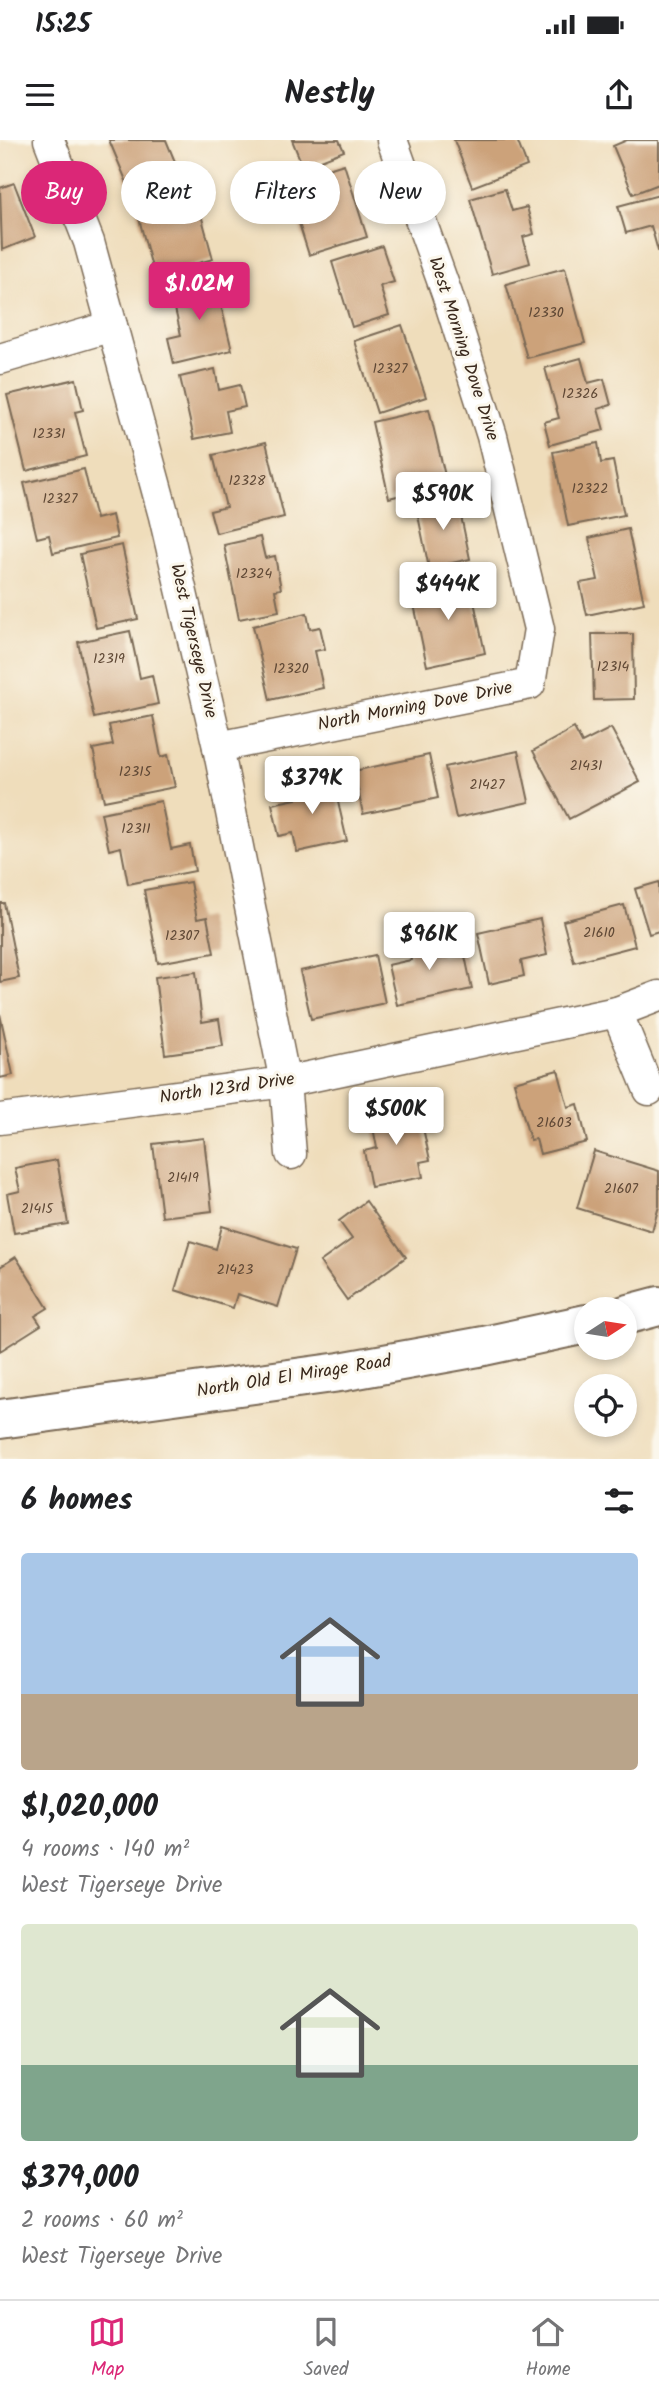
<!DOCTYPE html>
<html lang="en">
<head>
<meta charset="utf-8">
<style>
  :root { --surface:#fff; --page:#f2f2f2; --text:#202124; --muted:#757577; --line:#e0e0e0; --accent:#db2777 }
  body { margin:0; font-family:Kalam,sans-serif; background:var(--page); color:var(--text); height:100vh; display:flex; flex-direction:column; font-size:26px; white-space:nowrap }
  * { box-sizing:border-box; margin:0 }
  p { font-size:23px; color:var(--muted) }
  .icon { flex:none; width:38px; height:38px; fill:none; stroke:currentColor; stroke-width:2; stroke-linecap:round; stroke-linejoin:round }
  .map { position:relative; height:1319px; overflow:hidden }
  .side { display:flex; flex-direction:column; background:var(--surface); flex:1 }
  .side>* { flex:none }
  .hud { position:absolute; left:21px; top:21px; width:618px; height:63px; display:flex; gap:14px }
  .needle { width:46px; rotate:78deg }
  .buttons { position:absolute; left:574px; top:1157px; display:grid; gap:14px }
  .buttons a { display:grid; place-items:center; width:63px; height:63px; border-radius:50%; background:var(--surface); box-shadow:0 4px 10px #0003; font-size:35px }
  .price { position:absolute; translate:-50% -60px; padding:0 16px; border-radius:7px; background:#fff; color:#222; font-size:23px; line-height:46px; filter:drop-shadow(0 2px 4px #0008) }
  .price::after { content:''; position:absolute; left:50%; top:42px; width:21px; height:16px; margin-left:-10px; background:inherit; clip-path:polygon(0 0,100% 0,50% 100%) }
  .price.selected { background:var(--accent); color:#fff }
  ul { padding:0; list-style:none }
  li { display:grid; align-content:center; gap:14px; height:371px; padding:0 21px }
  li span { display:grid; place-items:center; height:217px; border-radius:7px; color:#555 }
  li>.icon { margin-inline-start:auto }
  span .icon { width:126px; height:126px; fill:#fffc; stroke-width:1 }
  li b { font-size:30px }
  h2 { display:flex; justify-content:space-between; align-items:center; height:84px; padding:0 21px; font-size:30px }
  .tag { padding:0 24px; border-radius:32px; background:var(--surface); box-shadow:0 4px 10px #0003; font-size:24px; line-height:63px }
  .tag.selected { background:var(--accent); color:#fff }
  .status { display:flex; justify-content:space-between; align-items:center; height:49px; padding:0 35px; background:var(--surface); direction:ltr }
  .status svg { height:19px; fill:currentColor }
  header { display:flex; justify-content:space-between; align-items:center; height:91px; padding:0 21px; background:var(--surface); font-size:32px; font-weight:800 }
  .tab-bar { display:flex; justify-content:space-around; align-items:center; height:98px; border-top:2px solid var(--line); background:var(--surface); font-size:19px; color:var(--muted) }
  .tab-bar a { display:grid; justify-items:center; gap:4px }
  .tab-bar .selected { color:var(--accent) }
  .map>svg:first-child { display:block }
</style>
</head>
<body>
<div class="status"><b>15:25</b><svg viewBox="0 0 49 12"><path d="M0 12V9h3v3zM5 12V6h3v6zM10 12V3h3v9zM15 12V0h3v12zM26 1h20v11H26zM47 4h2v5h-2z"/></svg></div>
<header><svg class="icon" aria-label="menu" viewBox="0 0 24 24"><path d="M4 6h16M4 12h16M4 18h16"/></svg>Nestly<svg class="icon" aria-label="share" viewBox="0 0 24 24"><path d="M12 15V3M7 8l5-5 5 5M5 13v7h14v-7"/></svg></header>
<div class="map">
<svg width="659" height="1319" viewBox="0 0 659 1319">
  <rect width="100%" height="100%" fill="#fbf7ec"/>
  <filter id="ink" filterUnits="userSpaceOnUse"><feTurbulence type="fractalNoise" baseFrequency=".0143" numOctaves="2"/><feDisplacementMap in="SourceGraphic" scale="14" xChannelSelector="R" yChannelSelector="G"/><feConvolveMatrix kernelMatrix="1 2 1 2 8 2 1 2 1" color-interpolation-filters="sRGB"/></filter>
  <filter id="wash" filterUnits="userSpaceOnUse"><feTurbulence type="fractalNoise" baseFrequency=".00686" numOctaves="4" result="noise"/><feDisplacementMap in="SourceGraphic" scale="28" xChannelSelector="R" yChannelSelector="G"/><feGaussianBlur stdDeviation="1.57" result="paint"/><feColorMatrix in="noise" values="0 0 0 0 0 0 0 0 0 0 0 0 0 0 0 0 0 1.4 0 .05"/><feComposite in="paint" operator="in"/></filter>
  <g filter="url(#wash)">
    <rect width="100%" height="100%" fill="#efddbb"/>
    <g id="blocks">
      <g fill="#cca27a">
        <path d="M109,0h57l12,29 -48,21z"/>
        <path d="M292,0h47l5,11 -41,16z"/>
        <path d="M454,0h63l10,26 -55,21z"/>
        <path d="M627,0h32v44l-26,10 -20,-48z"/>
        <path d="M344,24l23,73 -58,18 -23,-73z"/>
        <path d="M14,43l21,54 -33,13 -2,-62z"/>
        <path d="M193,45l20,74 -59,16 -20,-75z"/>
        <path d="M505,49l7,22 15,-4 7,27 -11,3 7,26 -38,11 -22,-75z"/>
        <path d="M659,55v56h-1l-7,-25 -25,7 -8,-27z"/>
        <path d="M382,106l12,36 -14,4 9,29 -37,12 -20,-65z"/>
        <path d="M565,128l20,75 -58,15 -21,-74z"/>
        <path d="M214,137l18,73 -58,14 -6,-26 13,-3 -11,-48z"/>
        <path d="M402,185l24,72 -49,16 -23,-72z"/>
        <path d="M581,218l7,25 16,-4 7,26 -13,4 6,21 -54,15 -6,-23 15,-4 -14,-50z"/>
        <path d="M215,229l4,21 21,-5 5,22 -19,4 4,21 -36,7 -14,-62z"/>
        <path d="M76,239l7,31 -8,2 11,44 -60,15 -19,-76z"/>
        <path d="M429,269l18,75 -58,14 -17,-76z"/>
        <path d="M266,302l18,75 -68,16 -6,-22 16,-4 -13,-52z"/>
        <path d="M598,303l3,20 12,-2 11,54 -56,11 -15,-74z"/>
        <path d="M84,329l12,50 16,-4 5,23 -64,15 -4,-18 -12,3 -13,-55z"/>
        <path d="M457,357l13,62 -41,9 -13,-62z"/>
        <path d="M628,389l16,74 -57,12 -7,-32 18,-3 -9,-42z"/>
        <path d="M260,397l5,21 10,-2 6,33 -6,1 4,21 -40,8 -15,-74z"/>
        <path d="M122,405l16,74 -42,9 -16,-74z"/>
        <path d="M469,438l16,75 -58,13 -16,-76z"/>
        <path d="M307,473l3,16 10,-2 5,22 -10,2 8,37 -53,12 -17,-74z"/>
        <path d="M130,491l10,47 12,-3 6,29 -64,14 -16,-76z"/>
        <path d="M592,494h41l1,65 -40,1z"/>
        <path d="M153,576l8,41 7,-2 7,32 -71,14 -11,-52 20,-4 -4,-20z"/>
        <path d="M574,588l8,15 29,-15 29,54 -71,37 -36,-68z"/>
        <path d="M518,611l11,51 -73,16 -11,-51z"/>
        <path d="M429,615l9,43 -75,16 -9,-43z"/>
        <path d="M332,636l15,65 -50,11 -4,-19 -14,3 -7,-32 24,-5 -3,-14z"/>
        <path d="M161,661l10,48 19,-4 5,26 -67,13 -7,-37 -12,3 -8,-37z"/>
        <path d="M190,742l7,37 10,-2 7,36 -56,10 -14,-73z"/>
        <path d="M659,742v49l-10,3 -14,-45z"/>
        <path d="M0,763h4l15,75 -19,4z"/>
        <path d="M624,765l11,41 -61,16 -11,-41z"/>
        <path d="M540,779l7,36 -26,6 3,15 -35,8 -11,-51z"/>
        <path d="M436,793l5,23 23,-5 8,38 -75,16 -9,-40 23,-5 -4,-21z"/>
        <path d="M375,815l10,48 -74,16 -11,-48z"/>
        <path d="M196,832l6,50 17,-3 4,27 -58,8 -10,-77z"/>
        <path d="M0,874l13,61 -13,3z"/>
        <path d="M558,930l10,37 10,-3 9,38 -47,12 -4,-15 -6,1 -16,-58z"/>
        <path d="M411,964l5,26 7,-2 7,32 -10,2 3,15 -52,10 -7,-36 13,-3 -7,-36z"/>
        <path d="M204,998l8,73 -50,6 -9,-73z"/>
        <path d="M594,1011l65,20v35l-7,25 -75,-23z"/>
        <path d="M57,1020l11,64 -54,9 -7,-39 13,-3 -5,-23z"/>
        <path d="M366,1061l40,56 -59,43 -27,-38 32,-23 -13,-18z"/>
        <path d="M222,1086l74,23 -18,58 -41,-13 -4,14 -58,-18 15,-49 26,8z"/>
        <path d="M16,1117l32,51 -13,8 6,9 -41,26v-84z"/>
      </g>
    </g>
  </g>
  <g filter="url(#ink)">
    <use href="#blocks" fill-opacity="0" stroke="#7a6955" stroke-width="2"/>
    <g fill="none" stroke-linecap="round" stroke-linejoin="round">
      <g stroke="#7a6955" stroke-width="33">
        <g id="street">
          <path d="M49,0l40,102 75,274 54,231 67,335 6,72"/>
          <path d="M0,219l112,-33"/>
          <path d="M218,607l312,-63 9,-55 -47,-193 -45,-142 -55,-154"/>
          <path d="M617,872l32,78"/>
          <path d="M0,979l285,-37 332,-70 42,-16"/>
        </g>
      </g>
      <g stroke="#7a6955" stroke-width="42">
        <g id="secondary">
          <path d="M625,1175l34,-9"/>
          <path d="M0,1279l340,-47 144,-26 102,-22"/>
        </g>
      </g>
      <use href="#street" stroke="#fff" stroke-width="30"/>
      <use href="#secondary" stroke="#fff" stroke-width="38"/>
    </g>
  </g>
  <g text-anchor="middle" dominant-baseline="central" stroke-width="6" stroke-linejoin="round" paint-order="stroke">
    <g font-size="14" fill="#5f4835">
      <text x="546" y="173">12330</text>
      <text x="390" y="229">12327</text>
      <text x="580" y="254">12326</text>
      <text x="49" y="294">12331</text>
      <text x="247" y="341">12328</text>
      <text x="590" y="349">12322</text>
      <text x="60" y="359">12327</text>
      <text x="254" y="434">12324</text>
      <text x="109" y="519">12319</text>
      <text x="613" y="527">12314</text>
      <text x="291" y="529">12320</text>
      <text x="586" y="626">21431</text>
      <text x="135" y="632">12315</text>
      <text x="487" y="645">21427</text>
      <text x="136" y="689">12311</text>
      <text x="599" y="793">21610</text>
      <text x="182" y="796">12307</text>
      <text x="554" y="983">21603</text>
      <text x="183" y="1038">21419</text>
      <text x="621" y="1049">21607</text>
      <text x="37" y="1069">21415</text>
      <text x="235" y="1130">21423</text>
    </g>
    <g font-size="18" fill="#3b2a1e" stroke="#fbf7ec">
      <text transform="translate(463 209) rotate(72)">West Morning Dove Drive</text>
      <text transform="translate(193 501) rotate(77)">West Tigerseye Drive</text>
      <text transform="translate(415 567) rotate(-11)">North Morning Dove Drive</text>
      <text transform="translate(227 949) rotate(-8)">North 123rd Drive</text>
      <text transform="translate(294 1237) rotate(-9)">North Old El Mirage Road</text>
    </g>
  </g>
</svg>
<div class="buttons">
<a><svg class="needle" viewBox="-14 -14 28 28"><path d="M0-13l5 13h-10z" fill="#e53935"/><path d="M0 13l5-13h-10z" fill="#757577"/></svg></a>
<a><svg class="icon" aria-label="locate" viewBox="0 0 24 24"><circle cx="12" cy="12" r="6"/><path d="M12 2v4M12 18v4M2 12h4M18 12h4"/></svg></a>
</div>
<b class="price selected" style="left:199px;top:182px">$1.02M</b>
<b class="price" style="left:443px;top:392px">$590K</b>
<b class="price" style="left:448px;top:482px">$444K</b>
<b class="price" style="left:312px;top:676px">$379K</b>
<b class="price" style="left:429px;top:832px">$961K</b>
<b class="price" style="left:396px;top:1007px">$500K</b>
<div class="hud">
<a class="tag selected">Buy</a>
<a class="tag">Rent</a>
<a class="tag">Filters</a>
<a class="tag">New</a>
</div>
</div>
<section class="side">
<h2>6 homes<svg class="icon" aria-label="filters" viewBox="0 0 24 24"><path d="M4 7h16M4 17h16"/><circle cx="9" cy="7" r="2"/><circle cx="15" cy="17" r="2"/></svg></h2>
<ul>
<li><span style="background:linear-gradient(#a9c7e8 65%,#b9a48a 0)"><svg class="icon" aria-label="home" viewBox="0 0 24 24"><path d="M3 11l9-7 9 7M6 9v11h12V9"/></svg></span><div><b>$1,020,000</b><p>4 rooms · 140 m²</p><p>West Tigerseye Drive</p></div></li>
<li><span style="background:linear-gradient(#dfe7d0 65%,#7fa58c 0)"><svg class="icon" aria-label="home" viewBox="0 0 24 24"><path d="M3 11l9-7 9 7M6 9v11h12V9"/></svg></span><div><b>$379,000</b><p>2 rooms · 60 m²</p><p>West Tigerseye Drive</p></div></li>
</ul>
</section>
<nav class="tab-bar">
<a class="selected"><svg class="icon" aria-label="map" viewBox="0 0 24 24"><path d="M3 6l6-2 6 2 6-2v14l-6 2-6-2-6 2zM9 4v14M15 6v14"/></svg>Map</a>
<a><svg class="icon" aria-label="saved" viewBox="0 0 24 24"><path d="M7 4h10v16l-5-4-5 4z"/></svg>Saved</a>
<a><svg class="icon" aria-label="home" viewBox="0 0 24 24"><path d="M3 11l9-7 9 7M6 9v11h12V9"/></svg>Home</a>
</nav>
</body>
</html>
